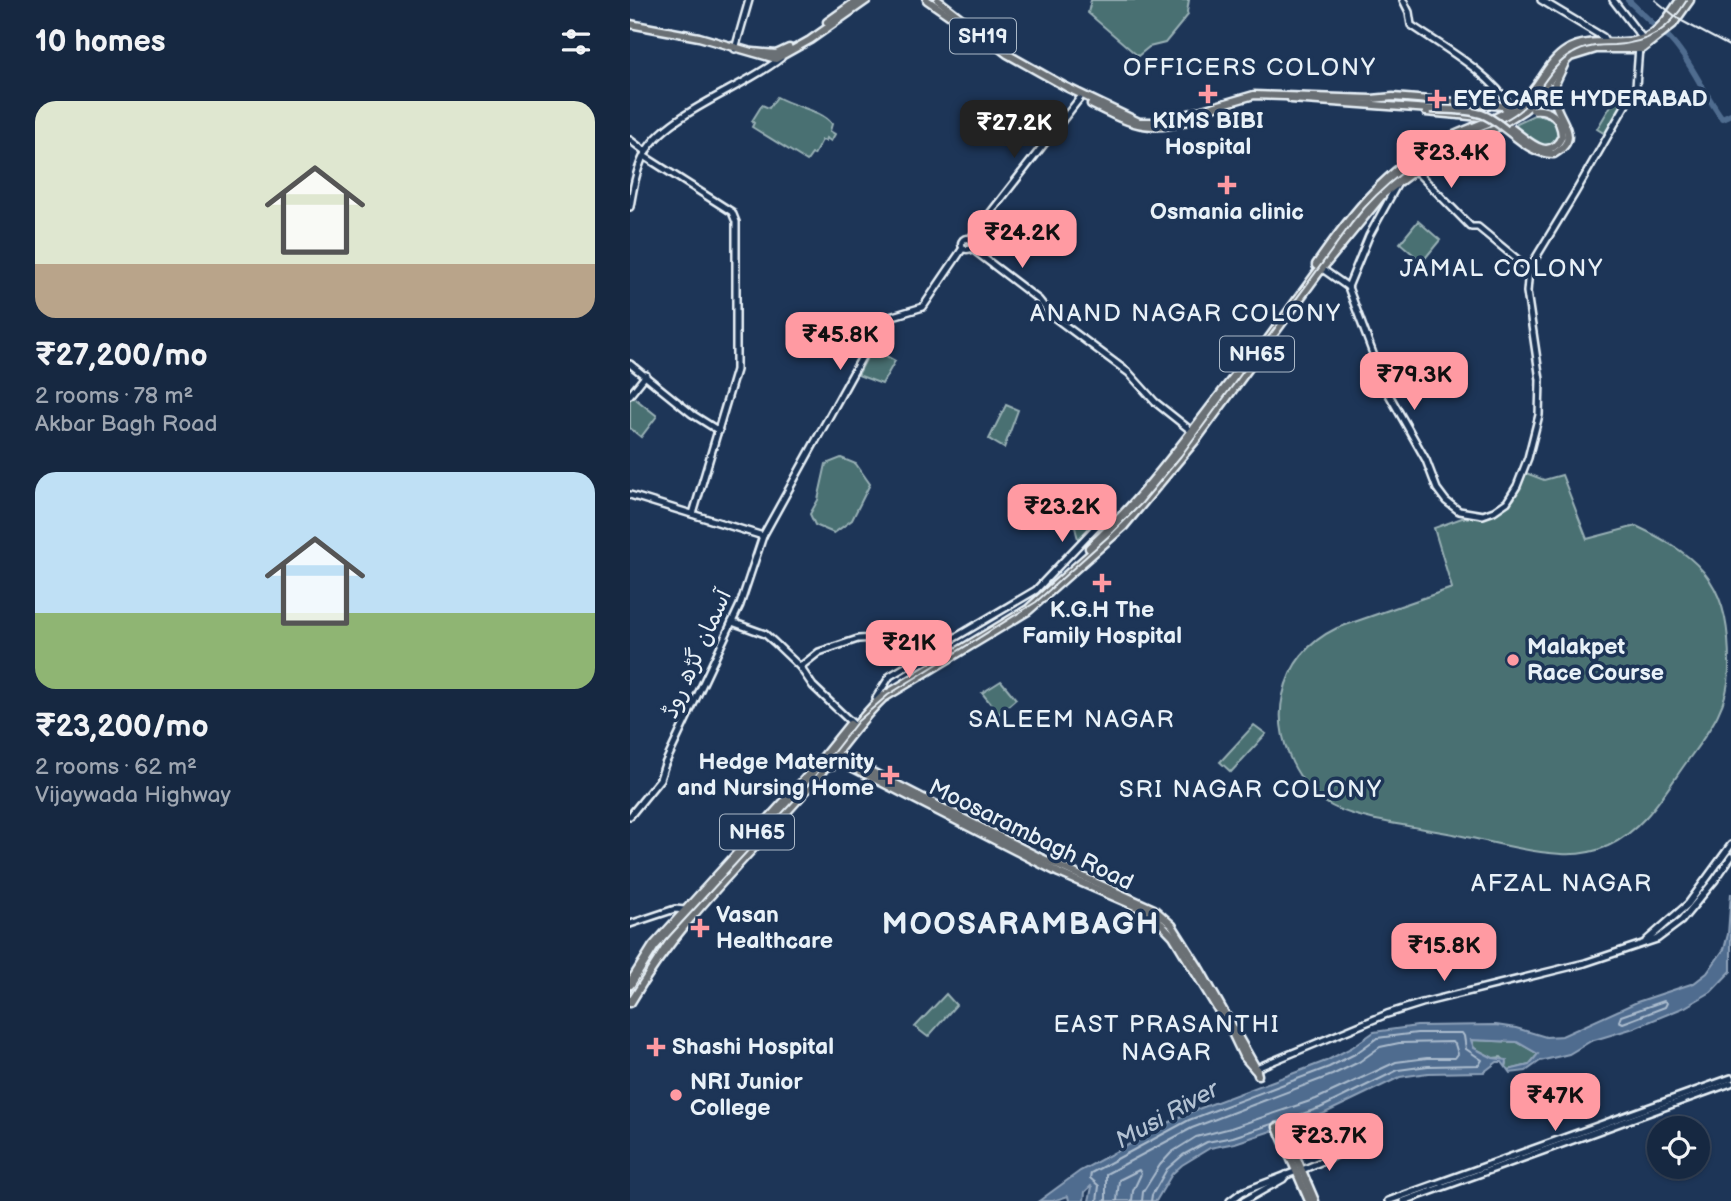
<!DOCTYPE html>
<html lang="en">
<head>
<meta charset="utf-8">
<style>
  :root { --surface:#162841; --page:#1f3048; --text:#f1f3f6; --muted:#9ea6b1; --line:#35445a; --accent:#ff9aa2 }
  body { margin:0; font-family:"Balsamiq Sans","Playpen Sans Arabic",sans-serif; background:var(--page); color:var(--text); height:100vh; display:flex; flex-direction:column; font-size:26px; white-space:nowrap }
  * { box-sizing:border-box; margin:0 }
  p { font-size:23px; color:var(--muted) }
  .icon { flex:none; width:38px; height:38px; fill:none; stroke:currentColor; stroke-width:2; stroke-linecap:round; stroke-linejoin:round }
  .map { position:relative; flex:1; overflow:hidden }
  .sheet { display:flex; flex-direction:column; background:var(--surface); width:630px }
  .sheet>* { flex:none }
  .tools { position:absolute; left:1017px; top:1116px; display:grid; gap:14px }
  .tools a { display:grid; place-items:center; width:63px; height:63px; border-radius:50%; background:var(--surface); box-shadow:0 2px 5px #0004,0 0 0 2px var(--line); font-size:35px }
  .price { position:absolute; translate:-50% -60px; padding:0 16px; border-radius:14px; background:var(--accent); color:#111; font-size:23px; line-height:46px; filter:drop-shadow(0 2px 4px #0008) }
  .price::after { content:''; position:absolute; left:50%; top:42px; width:21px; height:16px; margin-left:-10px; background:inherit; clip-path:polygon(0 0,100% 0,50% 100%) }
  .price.on { background:#222; color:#fff }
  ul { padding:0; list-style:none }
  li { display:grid; align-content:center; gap:14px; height:371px; padding:0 35px }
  li span { display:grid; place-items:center; height:217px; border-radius:21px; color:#555 }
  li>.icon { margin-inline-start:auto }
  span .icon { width:126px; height:126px; fill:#fffc; stroke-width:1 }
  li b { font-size:30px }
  h2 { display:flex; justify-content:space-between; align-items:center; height:84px; padding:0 35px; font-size:30px }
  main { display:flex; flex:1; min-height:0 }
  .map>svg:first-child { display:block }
</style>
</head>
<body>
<main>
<section class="sheet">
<h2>10 homes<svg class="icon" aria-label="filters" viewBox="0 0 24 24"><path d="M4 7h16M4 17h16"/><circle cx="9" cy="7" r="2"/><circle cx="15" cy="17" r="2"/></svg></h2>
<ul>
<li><span style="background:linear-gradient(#dfe7d0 75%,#b9a48a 0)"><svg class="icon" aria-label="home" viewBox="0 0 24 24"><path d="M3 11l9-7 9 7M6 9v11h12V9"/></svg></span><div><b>₹27,200/mo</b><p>2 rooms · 78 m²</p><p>Akbar Bagh Road</p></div></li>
<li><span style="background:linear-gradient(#bfe0f5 65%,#8fb573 0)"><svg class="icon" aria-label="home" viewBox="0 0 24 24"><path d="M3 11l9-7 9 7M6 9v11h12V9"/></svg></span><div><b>₹23,200/mo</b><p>2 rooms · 62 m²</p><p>Vijaywada Highway</p></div></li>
</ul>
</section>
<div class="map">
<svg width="1101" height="1201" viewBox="0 0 1101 1201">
  <rect width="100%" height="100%" fill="#1d3557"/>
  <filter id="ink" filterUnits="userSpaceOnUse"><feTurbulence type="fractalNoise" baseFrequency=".0143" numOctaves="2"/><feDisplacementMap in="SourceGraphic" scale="14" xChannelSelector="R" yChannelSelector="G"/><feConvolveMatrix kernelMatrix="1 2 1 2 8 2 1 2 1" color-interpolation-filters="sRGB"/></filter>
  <g filter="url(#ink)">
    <g fill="#496f72" stroke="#98b0b5" stroke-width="2">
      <path d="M461,0h98l-2,12 1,3 -23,28 -16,4 -11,9 -50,-43z"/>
      <path d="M993,85l10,5 -26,45 -10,-6z"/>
      <path d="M147,97c17,10 45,13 55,27l-2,7 5,3 -4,7 -5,-3 -1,3 -3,-1 -8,15 -2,-1 -5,7 -55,-34 2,-4 -2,-2 10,-16 7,3z"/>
      <path d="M904,115c19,1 35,16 17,31l-13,-2 -22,-17 1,-4z"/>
      <path d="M788,221l22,19 -18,22 -22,-19z"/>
      <path d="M242,348l23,13 -13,23 -24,-9z"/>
      <path d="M2,396l25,20 -16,21 -11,-9v-29z"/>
      <path d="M376,405l12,5 -14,38 -15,-9z"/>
      <path d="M211,458l15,6 14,20 -18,36 -18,13 -19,-8 -5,-11 8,-14 8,-36z"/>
      <path d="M896,473l18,7 18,-5 25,64 49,-13c71,33 94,63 93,143 0,40 -24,67 -46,98 -21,30 -40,63 -75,79 -14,6 -31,9 -47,8 -34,-2 -70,-12 -103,-19 -33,-7 -108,-15 -133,-33 -32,-23 -51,-68 -42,-107 7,-32 25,-53 54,-67l115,-40 -18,-60 28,-10 30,-2 22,-17z"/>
      <path d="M451,503l23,13 -25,26c-5,-17 -8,-23 2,-39z"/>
      <path d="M371,681l15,18 -17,15 -17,-21z"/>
      <path d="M624,725l12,9 -35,38 -11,-10z"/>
      <path d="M316,994l10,11 -28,32 -13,-10z"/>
      <path d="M841,1040l46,2 21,12 -9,11 -20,5 -3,-3 1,-4 -6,-6 -8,1 -19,-10z"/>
    </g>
    <path fill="#506c8f" stroke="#8da1b9" stroke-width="2" fill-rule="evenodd" d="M1101,893v78l-20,21 -26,15 -51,21 -43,13 -22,13 -29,7 -14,10 -16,2 -8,-11h-5l-13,10 -56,1 -28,4 -77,37 -88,29 -25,5 -28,17 -10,9 -16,27h-67l3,-14 -1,-1 -6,6 -1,9h-15l-1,-5 -15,5h-14l41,-30 105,-57 141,-53 25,-13 23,-16 43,-6 79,-1 20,3 30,9 16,-1 75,-34 57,-19 13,-10 17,-24 4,-15zM841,1040l46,2 21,12 -9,11 -20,5 -3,-3 1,-7 -14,-2 -19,-10z"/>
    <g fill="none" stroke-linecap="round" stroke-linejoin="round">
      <g stroke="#abbcce" stroke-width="2">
        <path d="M1034,1001l3,2 -2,4 -42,16 -4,-2 2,-5z"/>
        <path d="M467,1201l2,-15 -9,-8 1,-5 98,-53 140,-53 26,-13 22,-16 40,-5h45l2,3 2,13 16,11 -3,5 -51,1 -30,4 -78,38 -87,29 -26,5 -24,13 -16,14 -15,26 -1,6"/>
        <path d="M476,1201v-27l86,-46 140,-53 27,-13 21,-15 19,-4 53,-1 3,2 3,10 -3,4h-28l-31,4 -80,37 -85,29 -35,9 -24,15 -12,13 -17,27 -1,9"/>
        <path d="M487,1201l2,-21 20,-10 2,4 -8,17 -1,10"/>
      </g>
      <g stroke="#506c8f" stroke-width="6">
        <path d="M998,0l24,23"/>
        <path d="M1036,35c20,17 38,59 56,83l9,-4"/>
      </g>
      <g stroke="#e8f1f8" stroke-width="10">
        <g id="secondary">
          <path d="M773,0l6,12 2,13c35,24 78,47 101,83"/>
          <path d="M911,0l62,37 3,5"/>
          <path d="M983,0l30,39"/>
          <path d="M105,49l14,-49"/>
          <path d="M0,140l16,12"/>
          <path d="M14,156l88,56 4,10v148l-43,144"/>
          <path d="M784,169l57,58h7l51,42"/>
          <path d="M0,207c3,-18 6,-36 14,-52 21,-42 99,-66 137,-97"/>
          <circle cx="337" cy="244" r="5.5"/>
          <path d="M340,239l110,-141"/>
          <path d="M341,248l68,52 12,15 78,58 26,29 39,31"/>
          <path d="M691,268l27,19 39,104 39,69 11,29 9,12 13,10 24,4 11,-4 13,-9 10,-16 11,-28 11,-43 1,-35 -13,-88 2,-23 46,-76 61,-106 3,-40"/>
          <path d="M718,287l21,-51 29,-53"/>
          <path d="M0,364l62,50 27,17"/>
          <path d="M0,395l16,-20"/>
          <path d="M0,495l133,41"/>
          <path d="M102,622l33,12 9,8 26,25 13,19 39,37"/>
          <path d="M170,667l19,-15 39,-13 37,-2 37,15"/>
          <path d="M246,698l14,-22 146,-86 70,-74 12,7"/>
          <path d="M0,816l30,-37 5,-15 75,-159 23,-69 120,-217 40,-12 40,-59"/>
          <path d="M0,924l45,-15 10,1"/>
          <path d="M1016,941l42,-37 43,-59"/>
          <path d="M624,1069l133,-55 35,-11 163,-40 72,-24 24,-18 34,-41 16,-23"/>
          <path d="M658,1137l32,-13 16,-4 10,31 -44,19"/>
          <path d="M600,1201l12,-9 55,-21"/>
          <path d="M614,1201l39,-22 3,-4"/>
          <path d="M758,1201l343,-123"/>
          <path d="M774,1201l327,-118"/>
        </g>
      </g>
      <g stroke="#e8f1f8" stroke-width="11">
        <g id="primary">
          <path d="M297,0l36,25"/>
          <path d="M308,0l69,54 59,33 73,35h22l93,-27 118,4 21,-2 110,9 5,4"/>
          <path d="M197,22l31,-22"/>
          <path d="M0,24l69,13 77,22 34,-19 57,-40"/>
          <path d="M123,52l23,2 13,-6"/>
          <path d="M925,84l10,-21"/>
          <path d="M661,99l139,10"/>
          <path d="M461,104c46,23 60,30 112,12"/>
          <path d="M796,112l55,5"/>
          <path d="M201,751l208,106 115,52 18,16 26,41 58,102 2,7"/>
          <path d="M198,755l231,118 92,40 22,23 59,97 11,23 14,16"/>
          <path d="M647,1127l32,74"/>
          <path d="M655,1131l30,70"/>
        </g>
      </g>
      <g stroke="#e8f1f8" stroke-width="13">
        <g id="highway">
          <path d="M687,265c33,-48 70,-96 124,-123 26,-13 57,-21 81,-39 19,-15 25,-40 45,-52 26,-16 58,0 83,-15 13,-8 23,-24 31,-36"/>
          <path d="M460,548c56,-51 100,-114 147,-174"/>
          <path d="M195,766l18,-4"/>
          <path d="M0,984l24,-38 158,-174 38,-47"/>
          <path d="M0,1002c47,-81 116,-144 177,-214 26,-29 46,-62 75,-90l146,-88 95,-84 75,-90 121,-165 64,-78 48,-36 27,-14 36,-15 30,-19 11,-9 22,-32 13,-12 26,-8h46l30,-24 17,-24"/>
        </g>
      </g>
      <use href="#secondary" stroke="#1d3557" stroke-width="5"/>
      <use href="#primary" stroke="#6b7074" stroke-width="6"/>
      <use href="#highway" stroke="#6b7074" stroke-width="8"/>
      <g stroke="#e8f1f8" stroke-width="2">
        <path d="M1025,0l25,20 51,27"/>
        <path d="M0,996l35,-55 143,-156 50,-64 30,-26 148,-93 74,-67 32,-32 39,-47 173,-236c27,-34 66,-64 105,-82 20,-8 42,-13 59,-26 22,-16 30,-45 54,-58 13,-8 27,-9 42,-9 35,-2 55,-15 73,-45"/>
      </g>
      <g stroke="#e8f1f8" stroke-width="11" stroke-linecap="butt">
        <g id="primary-bridge">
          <path d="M800,109c17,1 40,0 56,7 23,11 41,39 68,38 28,-16 6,-32 1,-52 -1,-6 -1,-12 0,-18"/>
          <path d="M881,128c17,12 38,36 51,8 -1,-18 -12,-28 -29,-26"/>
        </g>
      </g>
      <use href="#primary-bridge" stroke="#6b7074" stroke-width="6"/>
    </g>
  </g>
  <g fill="#ff9aa2" stroke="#1d3557" stroke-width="2.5">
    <path d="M574.5 83.5h7v7h7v7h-7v7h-7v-7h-7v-7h7z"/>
    <path d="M803.5 88.5h7v7h7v7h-7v7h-7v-7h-7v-7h7z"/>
    <path d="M593.5 174.5h7v7h7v7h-7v7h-7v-7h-7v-7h7z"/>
    <path d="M468.5 572.5h7v7h7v7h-7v7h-7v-7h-7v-7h7z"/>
    <circle cx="883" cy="660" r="7"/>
    <path d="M256.5 764.5h7v7h7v7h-7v7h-7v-7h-7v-7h7z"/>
    <path d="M66.5 917.5h7v7h7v7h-7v7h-7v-7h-7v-7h7z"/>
    <path d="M22.5 1036.5h7v7h7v7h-7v7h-7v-7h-7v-7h7z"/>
    <circle cx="46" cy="1095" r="7"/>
  </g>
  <g text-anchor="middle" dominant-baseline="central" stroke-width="7" stroke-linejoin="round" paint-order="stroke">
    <g fill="#1d3557" stroke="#abb9c8" stroke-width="2">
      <rect x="320" y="18.5" width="66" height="35" rx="5"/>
      <rect x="590" y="336.5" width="74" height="35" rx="5"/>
      <rect x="90" y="814.5" width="74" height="35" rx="5"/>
    </g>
    <g font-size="21" font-weight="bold" fill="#e8f1f8">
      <text x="353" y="36">SH19</text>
      <text x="627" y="354">NH65</text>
      <text x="127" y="832">NH65</text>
    </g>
    <g font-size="23" font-weight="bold" fill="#e8f1f8" stroke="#1d3557" text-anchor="start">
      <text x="823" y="99">EYE CARE HYDERABAD</text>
      <text x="578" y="121" text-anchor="middle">KIMS BIBI<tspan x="578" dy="26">Hospital</tspan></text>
      <text x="597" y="212" text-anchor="middle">Osmania clinic</text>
      <text x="472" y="610" text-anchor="middle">K.G.H The<tspan x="472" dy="26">Family Hospital</tspan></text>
      <text x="897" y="647">Malakpet<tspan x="897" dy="26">Race Course</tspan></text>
      <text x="244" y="762" text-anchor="end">Hedge Maternity<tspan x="244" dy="26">and Nursing Home</tspan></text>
      <text x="86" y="915">Vasan<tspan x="86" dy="26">Healthcare</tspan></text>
      <text x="42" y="1047">Shashi Hospital</text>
      <text x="60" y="1082">NRI Junior<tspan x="60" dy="26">College</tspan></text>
    </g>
    <g font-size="23" fill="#e8f1f8" stroke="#1d3557">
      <text transform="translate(67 654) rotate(-66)">آسمان گڑھ روڈ</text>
      <text transform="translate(401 835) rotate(26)">Moosarambagh Road</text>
    </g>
    <g font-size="24" letter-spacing="2" fill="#e8f1f8" stroke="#1d3557">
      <text x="620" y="67">OFFICERS COLONY</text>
      <text x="872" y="268">JAMAL COLONY</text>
      <text x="556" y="313">ANAND NAGAR COLONY</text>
      <text x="442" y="719">SALEEM NAGAR</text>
      <text x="621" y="789">SRI NAGAR COLONY</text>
      <text x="932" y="883">AFZAL NAGAR</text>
      <text x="537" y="1024">EAST PRASANTHI<tspan x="537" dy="28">NAGAR</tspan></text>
    </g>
    <g font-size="24" font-style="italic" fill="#b3c2d3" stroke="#1d3557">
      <text transform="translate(537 1115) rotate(-29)">Musi River</text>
    </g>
    <g font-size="30" font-weight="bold" letter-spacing="2" fill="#e8f1f8" stroke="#1d3557">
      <text x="391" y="925">MOOSARAMBAGH</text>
    </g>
  </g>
</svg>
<div class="tools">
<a><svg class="icon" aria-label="locate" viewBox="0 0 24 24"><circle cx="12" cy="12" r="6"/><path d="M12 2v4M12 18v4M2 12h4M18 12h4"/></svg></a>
</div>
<b class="price on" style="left:384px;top:160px">₹27.2K</b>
<b class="price" style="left:821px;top:190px">₹23.4K</b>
<b class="price" style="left:392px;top:270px">₹24.2K</b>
<b class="price" style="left:210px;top:372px">₹45.8K</b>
<b class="price" style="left:784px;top:412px">₹79.3K</b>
<b class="price" style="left:432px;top:544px">₹23.2K</b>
<b class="price" style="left:279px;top:680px">₹21K</b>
<b class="price" style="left:814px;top:983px">₹15.8K</b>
<b class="price" style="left:925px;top:1133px">₹47K</b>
<b class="price" style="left:699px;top:1173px">₹23.7K</b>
</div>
</main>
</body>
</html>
